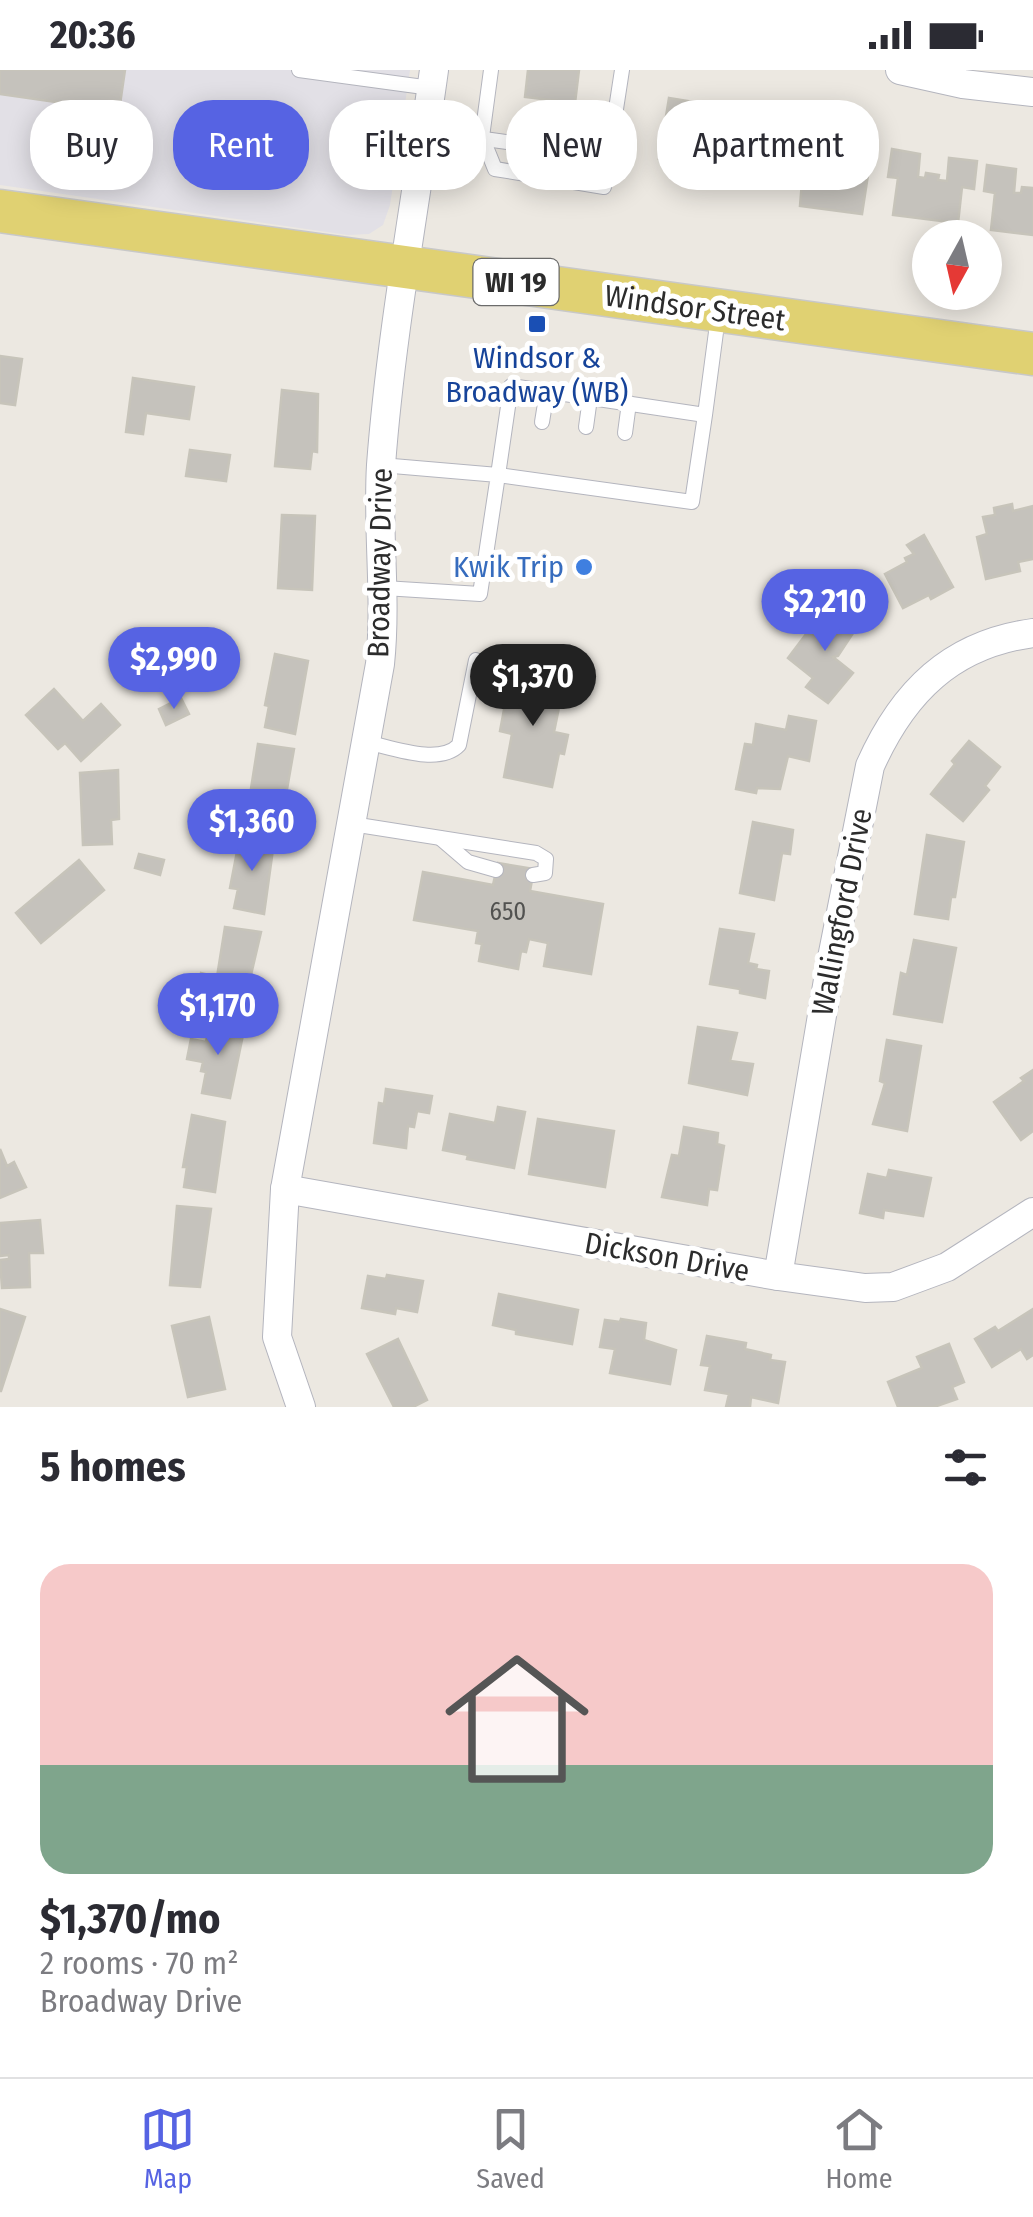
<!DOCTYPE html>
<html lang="en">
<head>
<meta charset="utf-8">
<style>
  :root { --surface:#fff; --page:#f2f2f3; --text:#2b2b33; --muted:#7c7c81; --line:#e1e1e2; --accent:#5663e3 }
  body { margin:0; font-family:"Fira Sans Condensed",sans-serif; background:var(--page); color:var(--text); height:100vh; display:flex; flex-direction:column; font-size:38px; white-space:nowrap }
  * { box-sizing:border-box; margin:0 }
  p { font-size:32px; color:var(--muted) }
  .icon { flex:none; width:55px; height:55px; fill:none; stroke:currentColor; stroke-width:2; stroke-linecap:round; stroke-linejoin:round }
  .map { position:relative; height:1337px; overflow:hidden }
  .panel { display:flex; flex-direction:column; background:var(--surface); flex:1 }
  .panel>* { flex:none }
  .top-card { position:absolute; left:30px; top:30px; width:975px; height:90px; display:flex; gap:20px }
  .needle { width:65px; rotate:188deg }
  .tools { position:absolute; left:912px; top:150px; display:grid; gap:20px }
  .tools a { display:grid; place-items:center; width:90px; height:90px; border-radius:50%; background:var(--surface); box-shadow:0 5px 25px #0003; font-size:50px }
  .price { position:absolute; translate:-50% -85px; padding:0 22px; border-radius:35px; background:var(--accent); color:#fff; font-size:32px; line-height:65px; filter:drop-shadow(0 2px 5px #0008) }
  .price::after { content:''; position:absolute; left:50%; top:60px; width:30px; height:22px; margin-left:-15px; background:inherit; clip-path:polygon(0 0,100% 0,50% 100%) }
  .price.active { background:#222; color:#fff }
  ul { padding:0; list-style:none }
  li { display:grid; align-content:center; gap:20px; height:530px; padding:0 40px }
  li+li { border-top:2px solid var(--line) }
  li span { display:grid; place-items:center; height:310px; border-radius:30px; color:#555 }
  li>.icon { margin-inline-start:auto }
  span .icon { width:180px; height:180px; fill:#fffc; stroke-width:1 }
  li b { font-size:42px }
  h2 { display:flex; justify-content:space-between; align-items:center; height:120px; padding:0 40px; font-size:42px }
  .pill { padding:0 35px; border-radius:40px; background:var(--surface); box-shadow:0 5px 25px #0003; font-size:35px; line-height:90px }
  .pill.active { background:var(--accent); color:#fff }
  .status { display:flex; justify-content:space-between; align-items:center; height:70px; padding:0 50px; background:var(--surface); direction:ltr }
  .status svg { height:28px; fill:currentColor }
  .dock { display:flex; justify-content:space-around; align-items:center; height:140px; border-top:2px solid var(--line); background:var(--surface); font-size:28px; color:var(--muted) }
  .dock a { display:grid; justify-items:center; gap:5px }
  .dock .active { color:var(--accent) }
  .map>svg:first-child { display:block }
</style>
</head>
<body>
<div class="status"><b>20:36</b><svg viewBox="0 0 49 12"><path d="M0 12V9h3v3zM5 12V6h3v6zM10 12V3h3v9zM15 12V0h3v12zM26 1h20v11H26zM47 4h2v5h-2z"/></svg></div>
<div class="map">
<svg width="1033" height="1337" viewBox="0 0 1033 1337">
  <rect width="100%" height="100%" fill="#ece8e1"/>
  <path fill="#e2e0e6" d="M0,0h410l-20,135 -7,20 -14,9 -21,1 -348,-50z"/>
  <g fill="#c5c2bc" stroke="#c7c4ba" stroke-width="2.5">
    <path d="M0,0h125l-6,41 -119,-17z"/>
    <path d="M528,0h51l-4,33 -50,-6z"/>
    <path d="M669,28l31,5 -3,17 5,1 2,-18 34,4 -2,20h3l3,-19 32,5 -4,24 5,1 -6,37 -110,-16z"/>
    <path d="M806,64l30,5 -3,17 7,1 1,-19 32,4 -11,72 -62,-8z"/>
    <path d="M892,79l28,5 -2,23 7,1 1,-5 13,2 -1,5 9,1 2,-23 28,3 -3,28 -12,-2 -4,36 -65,-8 5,-37 -10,-1z"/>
    <path d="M987,95l29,4 -2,24h7l1,-6 11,1v47l-42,-5 4,-37 -11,-2z"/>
    <path d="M0,286l22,3 -7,46 -15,-2z"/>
    <path d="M133,308l61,9 -5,32 -43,-6 -3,21 -17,-2z"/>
    <path d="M282,320l36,4 -1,58 -5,-1 -2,18 -35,-3z"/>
    <path d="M190,380l40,5 -4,26 -40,-5z"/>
    <path d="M1012,434l1,7 20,-5v53l-15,3 2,9 -34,8 -9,-42 10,-3 -4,-17 12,-2 -1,-7z"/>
    <path d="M282,445l33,1 -3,74 -34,-2z"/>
    <path d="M924,465l29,52 -22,12 -2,-4 -26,13 -18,-34 22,-12 -2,-4 9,-4 -7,-9z"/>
    <path d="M828,535l29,22 -19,29 -5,1 20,16 -25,30 -22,-16 7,-9 -25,-20z"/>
    <path d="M275,584l33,7 -13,73 -30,-7 4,-21 -4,-1z"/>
    <path d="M511,602l53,11 -10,49 14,3 -4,19 -5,-1 -7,34 -48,-10 8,-43 -12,-3z"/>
    <path d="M54,619l29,32 18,-17 19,21 -39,36 -16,-18 -7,6 -32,-34z"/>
    <path d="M181,628l8,16 -23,11 -7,-16z"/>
    <path d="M789,646l27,5 -7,40 -21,-5 -8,33 -23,-1 -1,5 -20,-4 9,-45 8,1 3,-21 30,6z"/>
    <path d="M969,671l31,26 -15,19 4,4 -26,31 -32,-27 24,-30 -3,-3z"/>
    <path d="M258,674l36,5 -12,69 -31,-5 4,-17 -5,-1z"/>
    <path d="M118,700l1,49 -8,1 1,24 -29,1 -3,-72z"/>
    <path d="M753,752l40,8 -3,24 -8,-1 -8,47 -34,-7z"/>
    <path d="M927,765l37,7 -9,55h-4l-3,22 -33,-5z"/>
    <path d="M240,766l34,6 -10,72 -30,-6 4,-19 -8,-1z"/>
    <path d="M139,784l25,6 -4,15 -25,-7z"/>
    <path d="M79,790l25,30 -63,53 -25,-30z"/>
    <path d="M498,793l36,6 -4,22 73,13 -12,70 -47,-8 4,-23 -19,-4 -3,13 -5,-1 -3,18 -39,-8 3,-17 -6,-1 2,-12 -64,-11 9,-48 70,13z"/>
    <path d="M225,857l36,5 -18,77 -47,-9 5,-27 16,4z"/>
    <path d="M720,859l34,5 -6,29 9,2 -1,4 13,2 -4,27 -25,-5v-4l-30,-5z"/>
    <path d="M914,870l42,8 -14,74 -48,-8 7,-41 6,2z"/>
    <path d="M210,953l34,7 -14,68 -28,-5 4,-21 -5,-1 2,-9 -16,-3 4,-20 15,3z"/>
    <path d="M698,957l39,6 -7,28 23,3 -6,31 -58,-12z"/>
    <path d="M887,970l34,6 -14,85 -34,-7 12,-41 -5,-2z"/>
    <path d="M1033,1000v61l-12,9 -27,-38 30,-21 -3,-3z"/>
    <path d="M386,1019l46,7 -3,17 -12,-2 -3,16 -6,-1 -2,22 -32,-5 5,-40 5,1z"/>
    <path d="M498,1037l27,5 -11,56 -47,-9 1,-4 -25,-5 7,-36 45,9z"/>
    <path d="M192,1045l33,7 -10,70 -31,-5 3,-20h-4z"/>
    <path d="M538,1049l76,12 -9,56 -76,-13z"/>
    <path d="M684,1057l34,6 -1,11 7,2 -7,44 -8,-1 -2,16 -45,-8 10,-42 7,1z"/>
    <path d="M0,1079l7,17 7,-4 12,25 -26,11z"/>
    <path d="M889,1100l42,8 -8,38 -39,-6 -1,8 -23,-5 8,-39 19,4z"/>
    <path d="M177,1136l34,3 -11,78 -30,-2z"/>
    <path d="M40,1150l3,33h-14l1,34 -28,1 -2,-28 9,-1v-4l-9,1v-33z"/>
    <path d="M387,1205l36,6 -6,31 -21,-4 -1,6 -33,-6 6,-32 18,3z"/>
    <path d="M499,1224l79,16 -6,34 -56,-10v-4l-23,-5z"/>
    <path d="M0,1239l25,8 -24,74h-1z"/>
    <path d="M1033,1239v46l-6,4 -6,-10 -29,18 -17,-28 20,-12 3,4z"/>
    <path d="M209,1247l16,72 -37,8 -16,-71z"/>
    <path d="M621,1249l25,4 -2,17 32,10 -6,34 -60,-11 5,-24 -15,-2 5,-27 15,2z"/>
    <path d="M707,1266l39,7 -1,6 26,6 -1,5 15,2 -7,41 -27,-6 -1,10h-24l3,-13 -24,-4 5,-24 -9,-1z"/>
    <path d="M398,1269l29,61 -14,7h-19l-27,-53z"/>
    <path d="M949,1274l15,38 -12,5 5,12 -23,8h-36l-10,-25 34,-14 -5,-11z"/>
  </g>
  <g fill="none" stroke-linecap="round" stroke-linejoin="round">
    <g stroke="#b4b5be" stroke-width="16">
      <g id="lane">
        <path d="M299,0l132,18"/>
        <path d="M491,0l-9,67 13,32 109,18 18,-117"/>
        <path d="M427,61l181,25"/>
        <path d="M705,345l-13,87 -194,-27 13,-89 194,29 13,-98"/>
        <path d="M542,352l5,-31"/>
        <path d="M586,357l4,-29"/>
        <path d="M625,363l4,-30"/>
        <path d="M381,395l117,10 -18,119 -96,-6"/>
        <path d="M366,672c25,5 73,24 93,3l17,-85"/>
        <path d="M352,754l184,29 10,6 -1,14 -12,2"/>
        <path d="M440,768l28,24 28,8"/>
      </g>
    </g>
    <g stroke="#b4b5be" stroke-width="30">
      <g id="street">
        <path d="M900,0l63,14 70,8"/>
        <path d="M285,1119l493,87 87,12 28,-1 54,-20 86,-55"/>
        <path d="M778,1206l52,-308 40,-202c33,-74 81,-122 163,-133"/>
        <path d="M301,1337l-24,-70 8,-148 95,-525c7,-67 -3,-133 1,-199 10,-132 35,-264 53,-395"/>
      </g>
    </g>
    <g stroke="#c8c8c8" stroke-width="45">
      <path id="primary" d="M0,141l1033,143"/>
    </g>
    <use href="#lane" stroke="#fff" stroke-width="14"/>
    <use href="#street" stroke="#fff" stroke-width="28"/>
    <use href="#primary" stroke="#e0d172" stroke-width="42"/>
  </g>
  <rect fill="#1a4fb4" stroke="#fff" stroke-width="4" x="527" y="244" width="20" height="20" rx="5"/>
  <circle fill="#3f7fe0" stroke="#fff" stroke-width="4" cx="584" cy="497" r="10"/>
  <g text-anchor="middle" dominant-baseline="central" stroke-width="10" stroke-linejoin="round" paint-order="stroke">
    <g font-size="25" fill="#525250">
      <text x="508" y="842">650</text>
    </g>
    <rect fill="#fff" stroke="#6b6b6b" stroke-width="2.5" x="473.5" y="189" width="85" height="46" rx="8"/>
    <g font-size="28" font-weight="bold" fill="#2c2c2c">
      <text x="516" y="212">WI 19</text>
    </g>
    <g font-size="30" fill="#2c2c2c" stroke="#fff">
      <text transform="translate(695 238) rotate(8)">Windsor Street</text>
      <text transform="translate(380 493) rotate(-89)">Broadway Drive</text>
      <text transform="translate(842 842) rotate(-79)">Wallingford Drive</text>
      <text transform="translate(667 1187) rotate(10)">Dickson Drive</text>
    </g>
    <g font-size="30" fill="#164399" stroke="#fff">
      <text x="537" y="288">Windsor &amp;<tspan x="537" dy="34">Broadway (WB)</tspan></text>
    </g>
    <g font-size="30" fill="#366cbe" stroke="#fff" text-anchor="end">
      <text x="564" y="497">Kwik Trip</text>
    </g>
  </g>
</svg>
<div class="tools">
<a><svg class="needle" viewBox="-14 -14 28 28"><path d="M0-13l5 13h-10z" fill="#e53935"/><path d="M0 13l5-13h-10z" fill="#7c7c81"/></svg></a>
</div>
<b class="price" style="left:825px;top:584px">$2,210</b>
<b class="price" style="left:174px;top:642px">$2,990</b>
<b class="price active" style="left:533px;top:659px">$1,370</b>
<b class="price" style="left:252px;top:804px">$1,360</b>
<b class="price" style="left:218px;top:988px">$1,170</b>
<div class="top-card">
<a class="pill">Buy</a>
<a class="pill active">Rent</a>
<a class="pill">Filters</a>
<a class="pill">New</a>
<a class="pill">Apartment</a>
</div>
</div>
<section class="panel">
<h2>5 homes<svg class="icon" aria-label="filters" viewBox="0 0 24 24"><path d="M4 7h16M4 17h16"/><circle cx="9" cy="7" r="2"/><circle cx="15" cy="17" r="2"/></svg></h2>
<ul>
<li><span style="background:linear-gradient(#f6c9c9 65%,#7fa58c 0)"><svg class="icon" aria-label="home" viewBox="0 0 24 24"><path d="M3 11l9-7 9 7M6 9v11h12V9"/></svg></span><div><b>$1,370/mo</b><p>2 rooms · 70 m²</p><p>Broadway Drive</p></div></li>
</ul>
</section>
<nav class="dock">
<a class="active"><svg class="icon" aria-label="map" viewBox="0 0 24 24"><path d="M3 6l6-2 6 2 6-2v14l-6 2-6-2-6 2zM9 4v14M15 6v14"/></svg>Map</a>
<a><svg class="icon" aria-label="saved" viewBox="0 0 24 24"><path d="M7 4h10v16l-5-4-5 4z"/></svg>Saved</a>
<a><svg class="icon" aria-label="home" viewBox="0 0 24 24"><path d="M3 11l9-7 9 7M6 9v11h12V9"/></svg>Home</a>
</nav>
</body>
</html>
